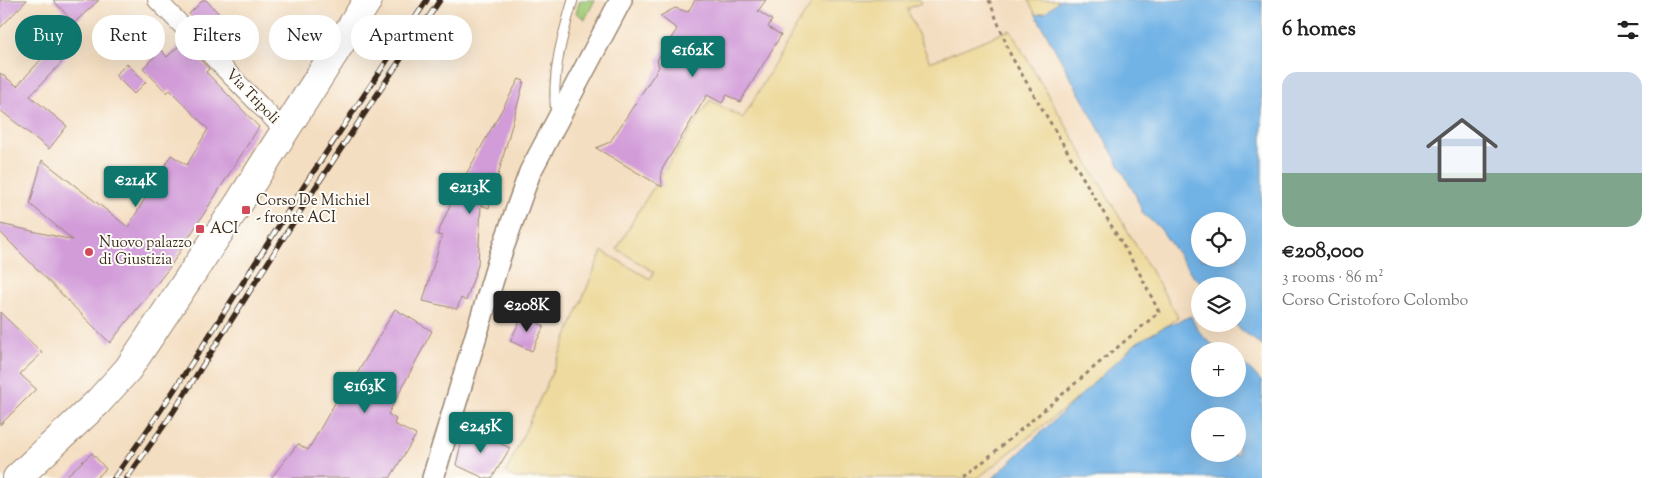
<!DOCTYPE html>
<html lang="en">
<head>
<meta charset="utf-8">
<style>
  :root { --surface:#fff; --page:#f2f2f2; --text:#222; --muted:#767676; --line:#e0e0e0; --accent:#0f766e }
  body { margin:0; font-family:"Sorts Mill Goudy",serif; background:var(--page); color:var(--text); height:100vh; display:flex; flex-direction:column; font-size:19px; white-space:nowrap }
  * { box-sizing:border-box; margin:0 }
  p { font-size:16px; color:var(--muted) }
  .icon { flex:none; width:28px; height:28px; fill:none; stroke:currentColor; stroke-width:2; stroke-linecap:round; stroke-linejoin:round }
  .map { position:relative; flex:1; overflow:hidden }
  .side { display:flex; flex-direction:column; background:var(--surface); width:400px }
  .side>* { flex:none }
  .hud { position:absolute; left:15px; top:15px; width:475px; height:45px; display:flex; gap:10px }
  .tools { position:absolute; left:1191px; top:212px; display:grid; gap:10px }
  .tools a { display:grid; place-items:center; width:55px; height:55px; border-radius:50%; background:var(--surface); box-shadow:0 5px 20px #0002; font-size:25px }
  .price { position:absolute; translate:-50% -42px; padding:0 11px; border-radius:5px; background:var(--accent); color:#fff; font-size:16px; line-height:32px; filter:drop-shadow(0 1px 2px #0008) }
  .price::after { content:''; position:absolute; left:50%; top:30px; width:15px; height:11px; margin-left:-8px; background:inherit; clip-path:polygon(0 0,100% 0,50% 100%) }
  .price.current { background:#222; color:#fff }
  ul { padding:0; list-style:none }
  li { display:grid; align-content:center; gap:10px; height:265px; padding:0 20px }
  li+li { border-top:1px solid var(--line) }
  li span { display:grid; place-items:center; height:155px; border-radius:15px; color:#555 }
  li>.icon { margin-inline-start:auto }
  span .icon { width:90px; height:90px; fill:#fffc; stroke-width:1 }
  li b { font-size:21px }
  h2 { display:flex; justify-content:space-between; align-items:center; height:60px; padding:0 20px; font-size:21px }
  .pill { padding:0 18px; border-radius:22px; background:var(--surface); box-shadow:0 5px 20px #0002; font-size:18px; line-height:45px }
  .pill.current { background:var(--accent); color:#fff }
  main { display:flex; flex:1; min-height:0 }
  .map>svg:first-child { display:block }
</style>
</head>
<body>
<main>
<div class="map">
<svg width="1262" height="478" viewBox="0 0 1262 478">
  <rect width="100%" height="100%" fill="#fdfcf7"/>
  <filter id="ink" filterUnits="userSpaceOnUse"><feTurbulence type="fractalNoise" baseFrequency=".02" numOctaves="2"/><feDisplacementMap in="SourceGraphic" scale="10" xChannelSelector="R" yChannelSelector="G"/><feConvolveMatrix kernelMatrix="1 2 1 2 8 2 1 2 1" color-interpolation-filters="sRGB"/></filter>
  <filter id="wash" filterUnits="userSpaceOnUse"><feTurbulence type="fractalNoise" baseFrequency=".0096" numOctaves="4" result="noise"/><feDisplacementMap in="SourceGraphic" scale="20" xChannelSelector="R" yChannelSelector="G"/><feGaussianBlur stdDeviation="1.12" result="paint"/><feColorMatrix in="noise" values="0 0 0 0 0 0 0 0 0 0 0 0 0 0 0 0 0 1.4 0 .05"/><feComposite in="paint" operator="in"/></filter>
  <g filter="url(#wash)">
    <rect width="100%" height="100%" fill="#f4dec1"/>
    <path fill="#a3cd79" stroke="#6f7c4c" d="M580,0h15l-10,19 -9,-6z"/>
    <g fill="#eeda9e" stroke="#94825e">
      <path d="M814,0h106l1,3 -14,6 23,53 80,-32 168,287 -200,161h-463l-9,-6 45,-97 51,-124 48,28 4,-7 -37,-23 22,-39 71,-110 33,18 52,-89z"/>
      <path d="M1028,0h31l-14,13 -9,2z"/>
    </g>
    <g fill="#72b3e6" stroke="#566e82" fill-rule="evenodd">
      <path d="M1059,0h203v346l-28,-22h4v-38h-34l-10,-9 -35,-50 -16,-13 -8,-20 -99,-179 9,-2zM1238,221v38h-38v-38z"/>
      <path d="M1191,316c7,18 16,25 31,35h-22v38h38v-28l11,7 13,14v96h-269l143,-135 26,-15zM1200,416h38v38h-38z"/>
    </g>
    <g id="blocks">
      <g fill="#d29cd9">
        <path d="M0,0h27l-27,28z"/>
        <path d="M53,0h46l-25,23z"/>
        <path d="M203,0h3l36,38 -17,16 -26,-27 2,-2 -12,-11z"/>
        <path d="M695,0h71l-8,11 14,9 -4,7 13,8 -41,67 -13,-7 -5,8 -15,-8 -46,76 1,16 -66,-39 14,-6 49,-75 -2,-7 20,-31 -17,-13 15,-8 13,4z"/>
        <path d="M66,32l13,12 -49,52 37,30 -18,23 -49,-39v-37l17,13z"/>
        <path d="M183,42l26,27 -3,3 53,55 -89,140 -60,76 -110,-111v-8l73,16 -43,-36 12,-44 86,67 43,-72 16,10 21,-36 -38,-39 -3,3 -24,-25 18,-18 6,7z"/>
        <path d="M127,64l19,18 -12,12 -19,-19z"/>
        <path d="M519,79l5,2 -35,127 -8,-3 -3,60 -12,36 -5,-3 -4,11 -34,-8 19,-65 -5,-1 17,-39z"/>
        <path d="M395,309l37,22 -44,83 8,5 -2,5 22,11 -26,43h-119l27,-34 10,6 35,-61 4,2z"/>
        <path d="M0,312l42,41 -22,21 16,15 -36,36z"/>
        <path d="M523,315l21,11 -12,25 -22,-10z"/>
        <path d="M465,427l45,21 -18,30h-8l-28,-13z"/>
        <path d="M92,453l14,16 -10,9h-32z"/>
      </g>
    </g>
  </g>
  <g filter="url(#ink)">
    <use href="#blocks" fill-opacity="0" stroke="#988470" stroke-width="1"/>
    <g fill="none" stroke-linecap="round" stroke-linejoin="round">
      <g stroke="#988470" stroke-width="11">
        <path id="service" d="M556,114c-5,-39 6,-77 17,-114"/>
      </g>
      <g stroke="#988470" stroke-width="20">
        <path id="minor" d="M157,0l127,130"/>
      </g>
      <g stroke="#988470" stroke-width="24">
        <path id="tertiary" d="M433,478l67,-222 30,-84 91,-172"/>
      </g>
      <g stroke="#988470" stroke-width="30">
        <path id="primary" d="M17,478l80,-75 31,-34 111,-166 129,-203"/>
      </g>
      <path stroke="#988470" stroke-width="3" stroke-dasharray="4 4" stroke-linecap="butt" d="M964,478l195,-166 -18,-36 -130,-220 -22,-56"/>
      <use href="#service" stroke="#fff" stroke-width="9"/>
      <use href="#minor" stroke="#fff" stroke-width="18"/>
      <use href="#tertiary" stroke="#fff" stroke-width="21"/>
      <use href="#primary" stroke="#fff" stroke-width="28"/>
      <g stroke="#3b2a1e" stroke-width="5.5">
        <g id="rail">
          <path d="M114,478c69,-97 130,-198 194,-298 39,-60 79,-120 119,-180"/>
          <path d="M127,478l43,-61 147,-232 123,-185"/>
        </g>
      </g>
      <use href="#rail" stroke="#fdfcf7" stroke-width="4" stroke-dasharray="11" stroke-linecap="butt"/>
    </g>
  </g>
  <g fill="#d1495b" stroke="#fdfcf7" stroke-width="2">
    <rect x="241" y="205" width="10" height="10" rx="2.5"/>
    <rect x="195" y="224" width="10" height="10" rx="2.5"/>
    <circle cx="89" cy="252" r="5"/>
  </g>
  <g text-anchor="middle" dominant-baseline="central" stroke-width="4" stroke-linejoin="round" paint-order="stroke">
    <g font-size="15" fill="#3b2a1e" stroke="#fdfcf7">
      <text transform="translate(252 97) rotate(46)">Via Tripoli</text>
    </g>
    <g font-size="15" fill="#3b2a1e" stroke="#fdfcf7" text-anchor="start">
      <text x="256" y="201">Corso De Michiel<tspan x="256" dy="17">- fronte ACI</tspan></text>
      <text x="210" y="229">ACI</text>
      <text x="99" y="243">Nuovo palazzo<tspan x="99" dy="17">di Giustizia</tspan></text>
    </g>
  </g>
</svg>
<div class="tools">
<a><svg class="icon" aria-label="locate" viewBox="0 0 24 24"><circle cx="12" cy="12" r="6"/><path d="M12 2v4M12 18v4M2 12h4M18 12h4"/></svg></a>
<a><svg class="icon" aria-label="layers" viewBox="0 0 24 24"><path d="M12 4l9 5-9 5-9-5zM3 14l9 5 9-5"/></svg></a>
<a>+</a>
<a>−</a>
</div>
<b class="price" style="left:693px;top:78px">€162K</b>
<b class="price" style="left:136px;top:208px">€214K</b>
<b class="price" style="left:470px;top:215px">€213K</b>
<b class="price current" style="left:527px;top:333px">€208K</b>
<b class="price" style="left:365px;top:414px">€163K</b>
<b class="price" style="left:481px;top:454px">€245K</b>
<div class="hud">
<a class="pill current">Buy</a>
<a class="pill">Rent</a>
<a class="pill">Filters</a>
<a class="pill">New</a>
<a class="pill">Apartment</a>
</div>
</div>
<section class="side">
<h2>6 homes<svg class="icon" aria-label="filters" viewBox="0 0 24 24"><path d="M4 7h16M4 17h16"/><circle cx="9" cy="7" r="2"/><circle cx="15" cy="17" r="2"/></svg></h2>
<ul>
<li><span style="background:linear-gradient(#c9d6e8 65%,#7fa58c 0)"><svg class="icon" aria-label="home" viewBox="0 0 24 24"><path d="M3 11l9-7 9 7M6 9v11h12V9"/></svg></span><div><b>€208,000</b><p>3 rooms · 86 m²</p><p>Corso Cristoforo Colombo</p></div></li>
</ul>
</section>
</main>
</body>
</html>
